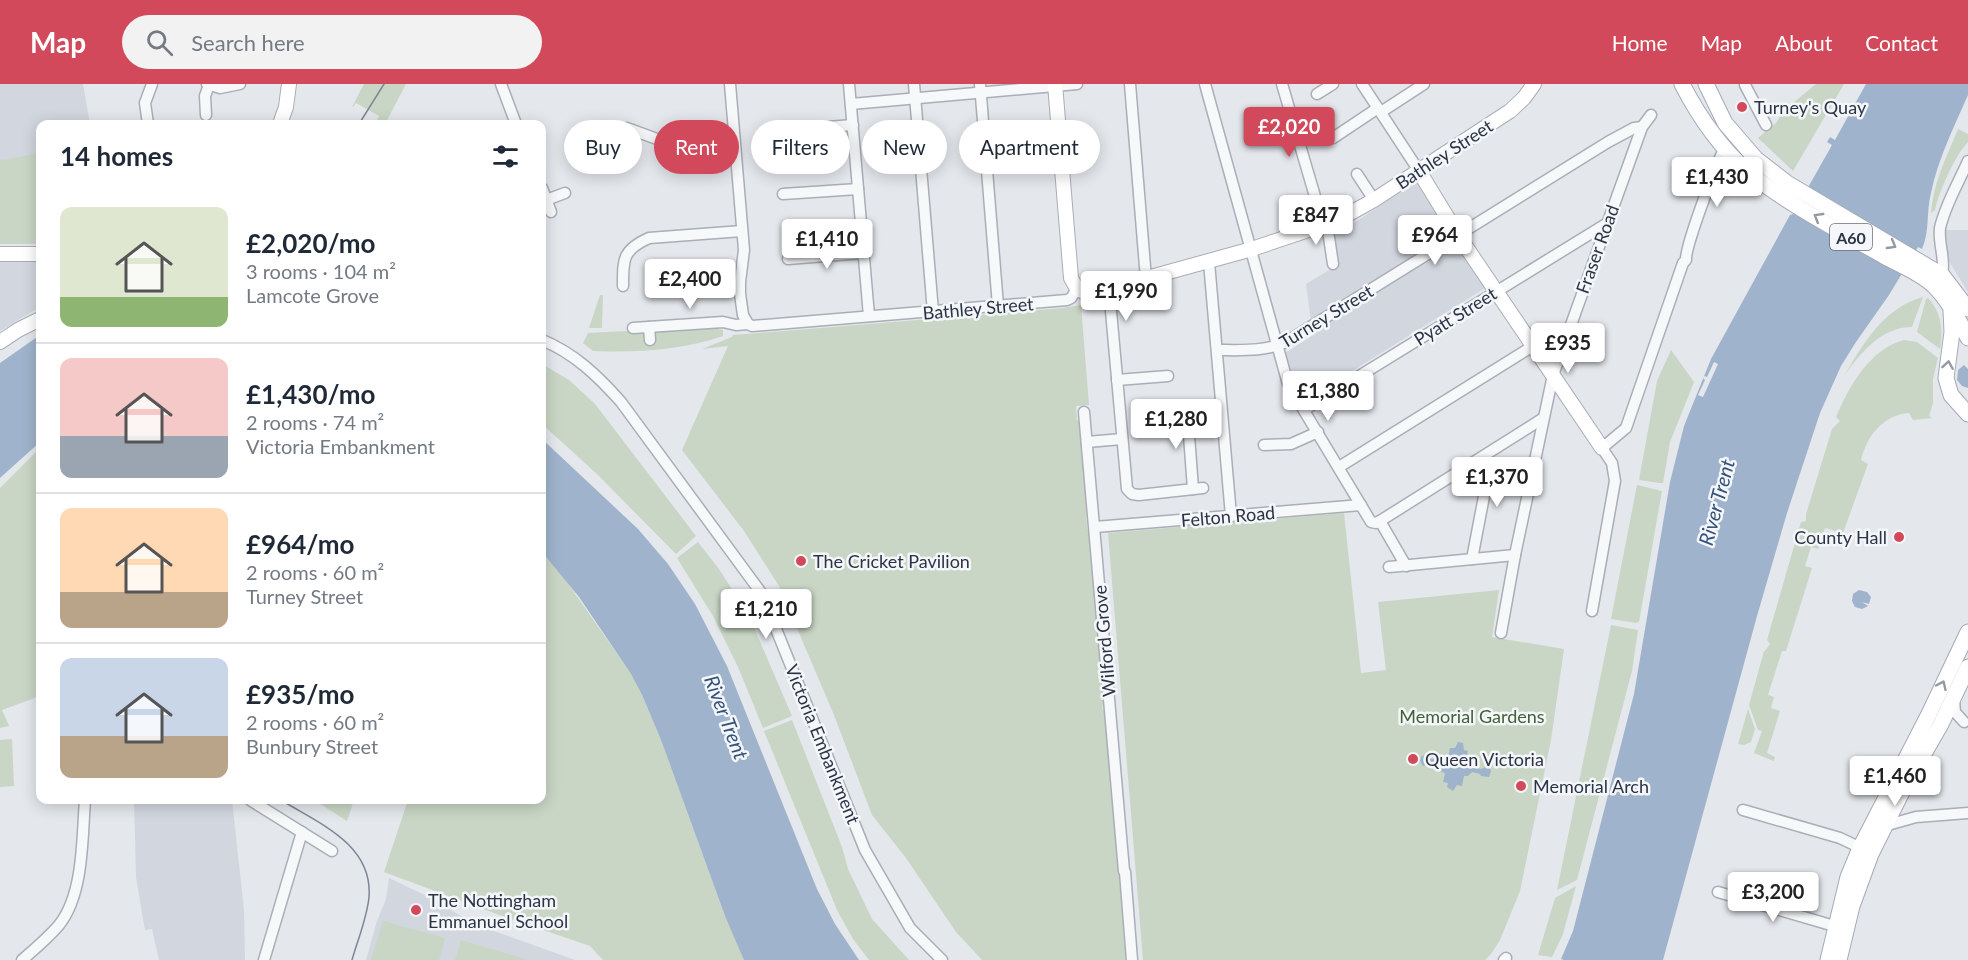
<!DOCTYPE html>
<html lang="en">
<head>
<meta charset="utf-8">
<style>
  :root { --surface:#fff; --page:#f2f2f3; --text:#1f2937; --muted:#747a83; --line:#e0e1e3; --accent:#d1495b }
  body { margin:0; font-family:Lato,sans-serif; background:var(--page); color:var(--text); height:100vh; display:flex; flex-direction:column; font-size:22px; white-space:nowrap }
  * { box-sizing:border-box; margin:0 }
  p { font-size:20px; color:var(--muted) }
  .icon { flex:none; width:33px; height:33px; fill:none; stroke:currentColor; stroke-width:2; stroke-linecap:round; stroke-linejoin:round }
  .map { position:relative; flex:1; overflow:hidden }
  .details { position:absolute; left:36px; top:36px; width:510px; height:684px; display:flex; flex-direction:column; background:var(--surface); border-radius:12px; box-shadow:0 3px 15px #0003 }
  .details>* { flex:none }
  .guide { position:absolute; left:564px; top:36px; width:570px; height:54px; display:flex; gap:12px }
  .price { position:absolute; translate:-50% -51px; padding:0 14px; border-radius:6px; background:#fff; color:#222; font-size:20px; line-height:39px; filter:drop-shadow(0 2px 3px #0008) }
  .price::after { content:''; position:absolute; left:50%; top:36px; width:18px; height:14px; margin-left:-9px; background:inherit; clip-path:polygon(0 0,100% 0,50% 100%) }
  .price.current { background:var(--accent); color:#fff }
  ul { padding:0; list-style:none }
  li { display:flex; align-items:center; gap:18px; height:150px; padding:0 24px }
  li+li { border-top:2px solid var(--line) }
  li span { display:grid; place-items:center; flex:none; width:168px; height:120px; border-radius:12px; color:#555 }
  li>.icon { margin-inline-start:auto }
  span .icon { width:72px; height:72px; fill:#fffc; stroke-width:1 }
  li b { font-size:26px }
  h2 { display:flex; justify-content:space-between; align-items:center; height:72px; padding:0 24px; font-size:26px }
  .tag { padding:0 21px; border-radius:27px; background:var(--surface); box-shadow:0 3px 15px #0003; font-size:21px; line-height:54px }
  .tag.current { background:var(--accent); color:#fff }
  header { display:flex; align-items:center; gap:36px; box-sizing:border-box; height:84px; padding:0 30px; background:var(--accent); color:#fff }
  header strong { font-size:28px }
  nav { display:flex; gap:33px; margin-inline-start:auto; font-size:21px }
  .search { width:420px; height:54px; background:var(--page); display:flex; align-items:center; gap:15px; box-sizing:border-box; padding:0 21px; border-radius:33px; color:var(--muted); font-size:22px }
  .map>svg:first-child { display:block }
</style>
</head>
<body>
<header>
<strong>Map</strong>
<div class="search"><svg class="icon" aria-label="search" viewBox="0 0 24 24"><circle cx="10" cy="10" r="6"/><path d="M15 15l6 6"/></svg>Search here</div>
<nav><a>Home</a><a>Map</a><a>About</a><a>Contact</a></nav>
</header>
<div class="map">
<svg width="1968" height="876" viewBox="0 0 1968 876">
  <rect width="100%" height="100%" fill="#e4e7ec"/>
  <g fill="#d2d6de">
    <path d="M0,0h83l7,40h-50v120h-40z"/>
    <path d="M1417,98l68,106 -179,112 -10,-17 -11,-30 30,-19 -4,-13 -5,-37 33,-20 -7,-27z"/>
    <path d="M1945,146h23v62l-21,-34 -2,-7z"/>
    <path d="M0,177l40,1v45l-40,24z"/>
    <path d="M134,716h98l12,110 1,50h-86l-7,-31 -7,1 -9,-53z"/>
    <path d="M389,794l44,21 41,25 101,36h-209l11,-39 9,-22z"/>
  </g>
  <g fill="#c9d6c5">
    <path d="M364,0h42l-21,40 -8,-4 2,-4 -23,-13 -3,4h-1z"/>
    <path d="M1816,0h28l-51,87 -35,-33 19,-16 5,-10z"/>
    <path d="M1958,45l10,5v8c-13,13 -29,50 -33,68l-4,3c2,-30 16,-57 27,-84z"/>
    <path d="M40,69v91h-40v-85l3,1z"/>
    <path d="M600,211h3l-1,33h-13z"/>
    <path d="M1923,213l-11,30c-30,0 -51,25 -67,48 18,-32 40,-68 78,-78z"/>
    <path d="M1928,214c14,15 15,32 12,51l-23,-17 9,-33z"/>
    <path d="M1081,221l8,100 -13,1 1,14 5,3 5,106 5,7 13,163 -3,9 5,8 19,244h-144l-26,-28 -50,-74 -34,-43 -38,-100 -55,-129 -35,-55 -62,-81 46,-104 -26,3 30,-12 1,-2 330,-27z"/>
    <path d="M710,243l13,3v6c-40,14 -88,17 -130,15l-10,-8 5,-10 56,-3 1,13h9v-13z"/>
    <path d="M1904,256l13,2 21,16 -5,21v24l-4,13 3,2 -19,2 -4,-7c-26,2 -42,23 -48,47l7,4 -25,69 -18,-5 -7,21 -7,-2 -6,19 7,2 -26,83h-4l-14,44 6,2 -3,11 9,3 -13,42 8,4 -1,4 -20,-8 8,-22 -4,-1 -9,-25 15,-54h1l5,-7 -3,-4 34,-118 5,-1v-7l26,-85 8,-8 -4,-4c13,-31 34,-68 68,-77z"/>
    <path d="M1671,266l23,32 -24,60 -7,41h-3l-21,-3 18,-99z"/>
    <path d="M542,280l27,16 26,24 101,132 -20,18 -79,-80 -55,-50z"/>
    <path d="M40,364v248l-38,14 7,16 -9,2v-240z"/>
    <path d="M1637,401l25,6 -23,131 -3,1 -25,-4z"/>
    <path d="M1344,429l17,160 25,-3 -8,-68 121,-12 -7,47 72,12 -13,91 -31,151 -20,49 -9,14 -6,6h-342l-35,-427z"/>
    <path d="M698,458l21,27 30,47 43,100 -29,12 -25,-61 -25,-51 -36,-58z"/>
    <path d="M542,468l18,20 71,102 11,21 19,45 64,176 24,44h-146l-13,-14 -85,-29 -121,-45 24,-72h134z"/>
    <path d="M1611,541l27,5 -6,41 -55,209 -20,10z"/>
    <path d="M1748,625l7,20 -4,13 -7,3 -6,-1z"/>
    <path d="M792,636l50,127 6,22 24,50 37,41h-40l-16,-21 -16,-29 -73,-179z"/>
    <path d="M12,655l2,47 -14,1v-47z"/>
    <path d="M314,716h40l-7,21z"/>
    <path d="M1576,802l-13,48 -11,23 -14,-2 17,-57z"/>
    <path d="M383,837l62,17 -6,22h-68z"/>
    <path d="M461,856l68,20h-74z"/>
  </g>
  <g fill="#9fb4cc">
    <path d="M1866,0h102v11c-14,32 -30,64 -37,98 -5,19 -1,38 -9,56l-4,-2 -29,48 -33,47 -15,24 -21,47 -33,100 -30,103 -94,344h-99l-3,-1 12,-28 61,-237 36,-212 14,-56 27,-67 79,-144 3,-1 39,-69 -5,-3 3,-5 5,3z"/>
    <path d="M40,251v107l-40,36v-115z"/>
    <path d="M1964,281l4,4v19l-6,-2 -5,-6 1,-10z"/>
    <path d="M542,355l96,90 30,35 27,40 32,62 90,223 18,35 24,36h-115l-19,-44 -64,-176 -19,-45 -11,-21 -52,-77 -37,-45z"/>
    <path d="M1859,506l8,2 4,5 -2,7 -7,-2 6,4 -6,3 -7,-2 -3,-6 1,-7z"/>
    <path d="M1458,658l5,1 1,7 4,1 -2,9 6,3v4l9,2 7,-3 3,5 -2,6 -8,-1 -1,-2 -8,-2 -4,4h-4l-2,10 -5,-1 -4,6 -6,-4 1,-4 -5,-1 2,-9 -5,-2 -1,-5 -8,-2 -8,2 -3,-5 1,-4 4,-3h4l2,5 9,1 3,-4 5,1 2,-9h5z"/>
  </g>
  <path fill="#e4e7ec" d="M1714,278l4,2 -15,33 -5,-2 7,-15 -2,-2 1,-2 3,1z"/>
  <g fill="none" stroke-linecap="round" stroke-linejoin="round">
    <g stroke="#a9aeb7" stroke-width="13">
      <g id="street">
        <path d="M207,0l13,4 20,-4"/>
        <path d="M501,0l15,40"/>
        <path d="M730,0l14,166 -4,32v12l3,21 5,9"/>
        <path d="M849,0l20,232"/>
        <path d="M914,0l19,228"/>
        <path d="M980,0l18,222"/>
        <path d="M1130,0l16,195"/>
        <path d="M1205,0l83,300 83,138 5,1 4,-2 162,-102"/>
        <path d="M1282,0l37,126 8,14 6,40"/>
        <path d="M1362,0l57,87"/>
        <path d="M1745,1l21,40"/>
        <path d="M1317,10l16,-10"/>
        <path d="M851,20l226,-20"/>
        <path d="M1381,28l43,-28"/>
        <path d="M206,31l-1,-19 4,-11"/>
        <path d="M148,40l-3,-21 7,-19"/>
        <path d="M627,44l84,31 25,1"/>
        <path d="M777,47l76,-6"/>
        <path d="M1333,54l45,-30"/>
        <path d="M665,74l5,-14"/>
        <path d="M1357,90l17,26"/>
        <path d="M542,104l9,24"/>
        <path d="M783,110l75,-5"/>
        <path d="M546,116l19,-7"/>
        <path d="M788,175l75,-6"/>
        <path d="M1209,178l22,254"/>
        <path d="M1942,191c4,-15 -4,-31 -2,-47 5,-23 19,-46 28,-67"/>
        <path d="M623,202c0,-26 -1,-36 26,-48l93,-7"/>
        <path d="M1110,216l17,189 5,5 7,1 64,-7"/>
        <path d="M649,243l1,13"/>
        <path d="M633,244l90,-6 13,3 12,-1 4,2 315,-26 4,-2 6,-9"/>
        <path d="M542,256c32,13 56,36 79,62l141,192 103,256 45,78 32,32"/>
        <path d="M1217,266c23,0 48,2 69,-8l322,-200 26,-14 8,-1"/>
        <path d="M1117,296l51,-4"/>
        <path d="M1187,325l6,80"/>
        <path d="M1304,326l302,-186"/>
        <path d="M1084,328l40,459"/>
        <path d="M1087,358l35,-3"/>
        <path d="M1264,361l27,-1 27,-12"/>
        <path d="M1339,383l194,-121"/>
        <path d="M1380,437l26,45"/>
        <path d="M1095,443l266,-22"/>
        <path d="M1472,475l13,-68 -4,-14 -8,-14"/>
        <path d="M1389,483l126,-12"/>
        <path d="M1592,527l23,-130 -3,-18 -10,-15 24,-20 57,-165 3,-3c-1,-13 31,-99 39,-112"/>
        <path d="M1501,549l14,-78 38,-180 89,-248 9,-12"/>
        <path d="M1954,615l1,13 9,10"/>
        <path d="M250,716l82,51"/>
        <path d="M1743,726l97,28 25,12"/>
        <path d="M1884,742l32,-9 52,-4"/>
        <path d="M1125,788l7,88"/>
        <path d="M1718,808l123,36"/>
        <path d="M22,876c13,-11 26,-22 37,-35 25,-31 23,-88 26,-125"/>
        <path d="M264,876l38,-128"/>
        <path d="M1504,876l2,-2"/>
      </g>
    </g>
    <g stroke="#a9aeb7" stroke-width="16">
      <g id="secondary">
        <path d="M1055,0l16,194 6,11 12,5 163,-45 86,-29 36,-20 136,-89 14,-13 10,-14"/>
        <path d="M280,40l6,-17 3,-23"/>
        <path d="M1419,87l39,64 144,213"/>
        <path d="M0,170h40"/>
        <path d="M0,258l18,-12 22,-11"/>
      </g>
    </g>
    <g stroke="#a3abb8" stroke-width="17">
      <g id="primary">
        <path d="M1682,0c17,33 37,62 65,87 37,31 93,60 135,84 17,10 37,17 51,30 15,14 26,35 35,53"/>
        <path d="M1706,0l19,39 31,36 31,24 155,92 26,34"/>
        <path d="M1951,227l1,21 -6,46 5,17 17,19"/>
        <path d="M1828,876l20,-83 12,-29 69,-134 39,-82"/>
        <path d="M1839,876l13,-54 19,-52 31,-62 39,-68 27,-57"/>
      </g>
    </g>
    <use href="#street" stroke="#f7f8fa" stroke-width="10"/>
    <use href="#secondary" stroke="#fff" stroke-width="14"/>
    <use href="#primary" stroke="#fff" stroke-width="15"/>
    <g stroke="#7d8696" stroke-width="1.5">
      <path d="M359,40l25,-40"/>
      <path d="M281,716c37,23 92,44 88,97 -2,21 -11,42 -17,63"/>
    </g>
  </g>
  <defs><path id="oneway-chevron" d="M-2-3.5L2.5 0L-2 3.5" fill="none" stroke-width="1.6" stroke-linecap="round" stroke-linejoin="round" transform="scale(1.5)"/></defs>
  <g stroke="#959aa2">
    <use href="#oneway-chevron" transform="translate(1818 133) rotate(-149)"/>
    <use href="#oneway-chevron" transform="translate(1892 161) rotate(30)"/>
    <use href="#oneway-chevron" transform="translate(1948 281) rotate(-81)"/>
    <use href="#oneway-chevron" transform="translate(1942 601) rotate(-65)"/>
  </g>
  <g fill="#d1495b" stroke="#f4f6f9" stroke-width="2">
    <circle cx="1742" cy="23" r="6"/>
    <circle cx="1899" cy="453" r="6"/>
    <circle cx="801" cy="477" r="6"/>
    <circle cx="1413" cy="675" r="6"/>
    <circle cx="1521" cy="702" r="6"/>
    <circle cx="416" cy="826" r="6"/>
  </g>
  <g text-anchor="middle" dominant-baseline="central" stroke-width="5" stroke-linejoin="round" paint-order="stroke">
    <rect fill="#f4f6f9" stroke="#676e7b" stroke-width="1.5" x="1830" y="140" width="42" height="26" rx="4.5"/>
    <g font-size="16" font-weight="bold" fill="#2b3445">
      <text x="1851" y="153">A60</text>
    </g>
    <g font-size="18" fill="#2b3445" stroke="#f4f6f9" text-anchor="start">
      <text x="1754" y="23">Turney's Quay</text>
      <text x="1887" y="453" text-anchor="end">County Hall</text>
      <text x="813" y="477">The Cricket Pavilion</text>
      <text x="1425" y="675">Queen Victoria</text>
      <text x="1533" y="702">Memorial Arch</text>
      <text x="428" y="816">The Nottingham<tspan x="428" dy="21">Emmanuel School</tspan></text>
    </g>
    <g font-size="18" fill="#2b3445" stroke="#f4f6f9">
      <text transform="translate(1444 70) rotate(-33)">Bathley Street</text>
      <text transform="translate(1597 165) rotate(-70)">Fraser Road</text>
      <text transform="translate(978 224) rotate(-5)">Bathley Street</text>
      <text transform="translate(1326 232) rotate(-31)">Turney Street</text>
      <text transform="translate(1455 232) rotate(-32)">Pyatt Street</text>
      <text transform="translate(1228 432) rotate(-5)">Felton Road</text>
      <text transform="translate(1104 557) rotate(-95)">Wilford Grove</text>
      <text transform="translate(823 660) rotate(68)">Victoria Embankment</text>
    </g>
    <g font-size="18" fill="#3f6138" stroke="#f4f6f9">
      <text x="1472" y="632">Memorial Gardens</text>
    </g>
    <g font-size="20" font-style="italic" fill="#34527a" stroke="#f4f6f9">
      <text transform="translate(1716 418) rotate(-75)">River Trent</text>
      <text transform="translate(727 633) rotate(69)">River Trent</text>
    </g>
  </g>
</svg>
<b class="price current" style="left:1289px;top:74px">£2,020</b>
<b class="price" style="left:1717px;top:124px">£1,430</b>
<b class="price" style="left:1316px;top:162px">£847</b>
<b class="price" style="left:1435px;top:182px">£964</b>
<b class="price" style="left:827px;top:186px">£1,410</b>
<b class="price" style="left:690px;top:226px">£2,400</b>
<b class="price" style="left:1126px;top:238px">£1,990</b>
<b class="price" style="left:1568px;top:290px">£935</b>
<b class="price" style="left:1328px;top:338px">£1,380</b>
<b class="price" style="left:1176px;top:366px">£1,280</b>
<b class="price" style="left:1497px;top:424px">£1,370</b>
<b class="price" style="left:766px;top:556px">£1,210</b>
<b class="price" style="left:1895px;top:723px">£1,460</b>
<b class="price" style="left:1773px;top:839px">£3,200</b>
<div class="guide">
<a class="tag">Buy</a>
<a class="tag current">Rent</a>
<a class="tag">Filters</a>
<a class="tag">New</a>
<a class="tag">Apartment</a>
</div>
<section class="details">
<h2>14 homes<svg class="icon" aria-label="filters" viewBox="0 0 24 24"><path d="M4 7h16M4 17h16"/><circle cx="9" cy="7" r="2"/><circle cx="15" cy="17" r="2"/></svg></h2>
<ul>
<li><span style="background:linear-gradient(#dfe7d0 75%,#8fb573 0)"><svg class="icon" aria-label="home" viewBox="0 0 24 24"><path d="M3 11l9-7 9 7M6 9v11h12V9"/></svg></span><div><b>£2,020/mo</b><p>3 rooms · 104 m²</p><p>Lamcote Grove</p></div></li>
<li><span style="background:linear-gradient(#f6c9c9 65%,#9aa5b1 0)"><svg class="icon" aria-label="home" viewBox="0 0 24 24"><path d="M3 11l9-7 9 7M6 9v11h12V9"/></svg></span><div><b>£1,430/mo</b><p>2 rooms · 74 m²</p><p>Victoria Embankment</p></div></li>
<li><span style="background:linear-gradient(#ffd9b3 70%,#b9a48a 0)"><svg class="icon" aria-label="home" viewBox="0 0 24 24"><path d="M3 11l9-7 9 7M6 9v11h12V9"/></svg></span><div><b>£964/mo</b><p>2 rooms · 60 m²</p><p>Turney Street</p></div></li>
<li><span style="background:linear-gradient(#c9d6e8 65%,#b9a48a 0)"><svg class="icon" aria-label="home" viewBox="0 0 24 24"><path d="M3 11l9-7 9 7M6 9v11h12V9"/></svg></span><div><b>£935/mo</b><p>2 rooms · 60 m²</p><p>Bunbury Street</p></div></li>
</ul>
</section>
</div>
</body>
</html>
